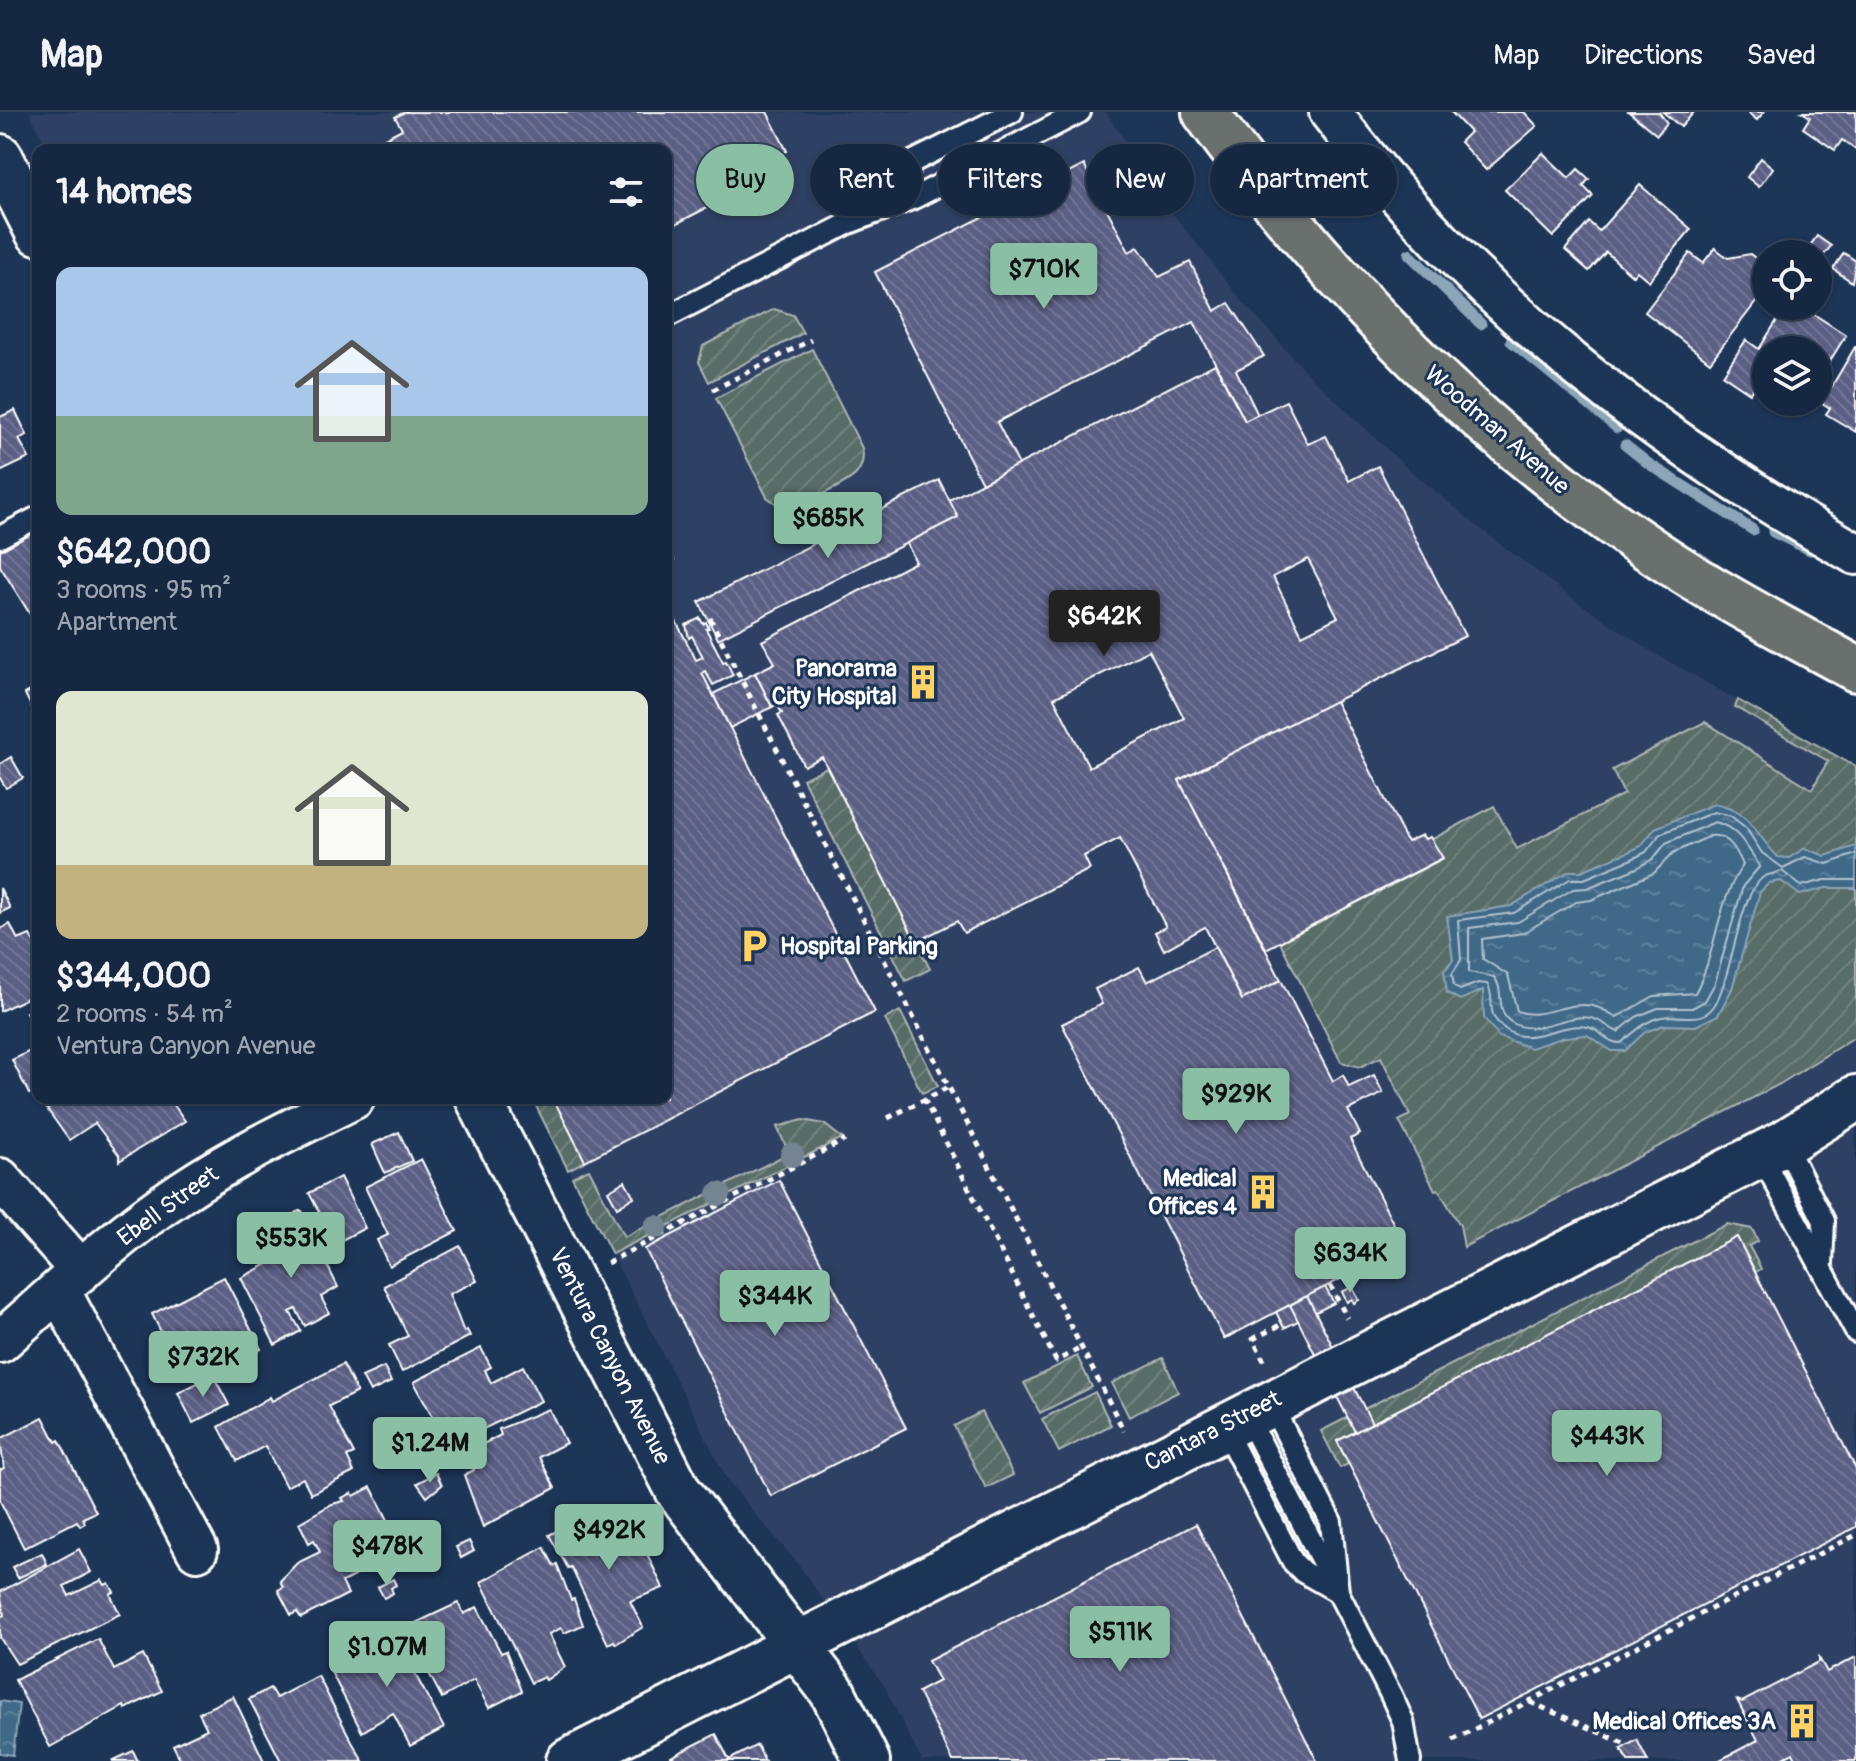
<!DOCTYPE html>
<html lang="en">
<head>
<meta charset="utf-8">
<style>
  :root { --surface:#162841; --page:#23344c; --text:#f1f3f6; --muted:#9ea6b1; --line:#35445a; --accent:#8abfa5 }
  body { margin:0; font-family:Pangolin,sans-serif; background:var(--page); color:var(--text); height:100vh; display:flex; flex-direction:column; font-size:30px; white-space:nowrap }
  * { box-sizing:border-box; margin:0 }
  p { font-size:26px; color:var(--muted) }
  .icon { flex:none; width:44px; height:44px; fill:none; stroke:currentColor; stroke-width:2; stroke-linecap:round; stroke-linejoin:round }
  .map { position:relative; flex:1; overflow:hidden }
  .drawer { position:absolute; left:32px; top:32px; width:640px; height:960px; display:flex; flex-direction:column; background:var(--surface); border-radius:16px; box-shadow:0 2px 6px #0004,0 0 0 2px var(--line) }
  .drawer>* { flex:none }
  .guide { position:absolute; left:696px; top:32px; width:760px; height:72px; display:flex; gap:16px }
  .fabs { position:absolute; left:1752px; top:128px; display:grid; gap:16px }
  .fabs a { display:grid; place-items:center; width:80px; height:80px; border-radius:50%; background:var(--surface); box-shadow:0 2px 6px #0004,0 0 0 2px var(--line); font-size:40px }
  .price { position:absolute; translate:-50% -68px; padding:0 18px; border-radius:8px; background:var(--accent); color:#111; font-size:26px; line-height:52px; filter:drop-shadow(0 2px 4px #0008) }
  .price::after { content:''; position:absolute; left:50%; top:48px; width:24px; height:18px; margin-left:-12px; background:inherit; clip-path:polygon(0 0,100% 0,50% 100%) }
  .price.current { background:#222; color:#fff }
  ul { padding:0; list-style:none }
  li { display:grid; align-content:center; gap:16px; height:424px; padding:0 24px }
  li span { display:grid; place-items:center; height:248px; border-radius:16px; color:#555 }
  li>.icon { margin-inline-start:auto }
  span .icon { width:144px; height:144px; fill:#fffc; stroke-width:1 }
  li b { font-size:34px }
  h2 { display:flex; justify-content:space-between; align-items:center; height:96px; padding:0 24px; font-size:34px }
  .chip { padding:0 28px; border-radius:36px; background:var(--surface); box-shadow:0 2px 6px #0004,0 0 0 2px var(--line); font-size:28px; line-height:72px }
  .chip.current { background:var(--accent); color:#111 }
  header { display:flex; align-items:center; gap:48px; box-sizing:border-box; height:112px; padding:0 40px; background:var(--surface); border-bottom:2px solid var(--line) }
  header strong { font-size:38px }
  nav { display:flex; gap:44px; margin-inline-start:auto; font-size:28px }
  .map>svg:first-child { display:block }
</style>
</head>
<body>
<header>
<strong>Map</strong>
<nav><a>Map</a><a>Directions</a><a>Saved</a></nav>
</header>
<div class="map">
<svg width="1856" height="1649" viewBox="0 0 1856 1649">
  <defs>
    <pattern id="garden-furrows" width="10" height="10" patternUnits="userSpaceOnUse" patternTransform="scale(2)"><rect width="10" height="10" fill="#586c67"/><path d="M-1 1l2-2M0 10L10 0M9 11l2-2" fill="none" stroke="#71827e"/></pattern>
    <pattern id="water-ripples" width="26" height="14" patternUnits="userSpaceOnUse" patternTransform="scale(2)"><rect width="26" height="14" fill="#406988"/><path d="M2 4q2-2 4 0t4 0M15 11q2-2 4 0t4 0" fill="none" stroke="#5d809a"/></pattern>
    <pattern id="building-back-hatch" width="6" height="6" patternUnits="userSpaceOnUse" patternTransform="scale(2)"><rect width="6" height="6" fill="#5a5e84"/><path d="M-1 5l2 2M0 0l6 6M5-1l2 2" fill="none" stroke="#737696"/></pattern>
  </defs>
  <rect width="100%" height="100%" fill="#1d3557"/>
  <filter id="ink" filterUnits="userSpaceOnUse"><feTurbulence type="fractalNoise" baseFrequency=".0125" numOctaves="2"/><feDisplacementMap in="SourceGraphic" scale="16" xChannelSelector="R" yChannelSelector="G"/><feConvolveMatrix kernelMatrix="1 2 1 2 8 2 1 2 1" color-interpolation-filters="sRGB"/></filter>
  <g filter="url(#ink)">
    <path fill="#2f4164" d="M29,0h1077l68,103 68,86 65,72 98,93 78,65 89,67 82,55 202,114v994h-934l-38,-75 -86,-122 -69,-81 -197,-385h134v-948h-618z"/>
    <g fill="url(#garden-furrows)" stroke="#acb6b3" stroke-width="2">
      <path d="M774,197l19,6 10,18 -94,49 -10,-20 4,-16z"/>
      <path d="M812,237l50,99c2,9 1,17 -5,25 -9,11 -60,35 -75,35l-15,-11 -51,-99z"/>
      <path d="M1738,588l118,67v269l-76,48 -316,163 -4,-22 -22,-36 -3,1 -36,-69 11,-6 -29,-58 -21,10 -19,-5 -61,-120 162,-83 -11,-19 63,-34 23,43 107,-55 -12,-24 93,-48 107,67 16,-28 -93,-54z"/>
      <path d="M827,655l103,202 -24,12 -103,-202z"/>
      <path d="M900,899l38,75 -16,7 -37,-74z"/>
      <path d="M532,986h21l32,63 -17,9z"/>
      <path d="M803,1008l21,4 18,14 -230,116 -40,-77 17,-8 35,68 165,-84 -12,-26z"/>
      <path d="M1727,1112l25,5 6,12 -9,5 12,23 -5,3 -19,-35 -400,204 11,23 -8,4 -19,-37z"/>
      <path d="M1077,1244l15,31 -52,26 -16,-30z"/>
      <path d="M1163,1246l15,34 -49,25 -17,-34z"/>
      <path d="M1095,1280l16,33 -52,27 -17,-33z"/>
      <path d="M981,1300l32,63 -27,13 -32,-62z"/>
    </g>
    <g fill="url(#water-ripples)" stroke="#8ca5b8" stroke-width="2">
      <path d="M1714,692c39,8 39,28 64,53l11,1 16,-10 20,8 31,-10v42h-30l-26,7 -19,-14 -12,2 -9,9 -28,97 -14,26 -22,11 -32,-1 -19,7 -20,19h-13l-25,-16 -22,2 -35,11 -31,-11 -15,-19 -1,-28 -23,10 -13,-7 -3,-22 9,-11 -6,-44 64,-10 58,-35h12l47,-19 13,-6 14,-18z"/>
      <path d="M0,1589l19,3 -6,51 -13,-2z"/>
    </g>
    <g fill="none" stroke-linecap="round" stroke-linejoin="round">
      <g stroke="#b3c3cf" stroke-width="2">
        <path d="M1715,710c24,6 32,26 45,44l-17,20 -28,97 -10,18 -13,7h-34l-22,9 -18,15c-9,-4 -18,-13 -28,-14 -26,-5 -55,20 -79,4 -16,-10 -6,-32 -17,-45l-25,-5v-44l49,-6 55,-33 14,-1 50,-20 16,-9 13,-16z"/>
        <path d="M1710,724c18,-3 27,15 33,29 -27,38 -26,88 -48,128l-41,3 -37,21c-8,-4 -15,-9 -24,-11 -26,-6 -52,15 -76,5l-9,-36 -25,-16 -1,-20 41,-6 53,-31 15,-2 63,-27 19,-20z"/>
        <path d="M1856,742l-29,10 -22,-7 -22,11 -21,-15 -16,-25 -15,-12 -17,-4 -54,22 -14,18 -14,7 -48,20h-14l-56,34 -56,7 3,40 -9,14 2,12 6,4 18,-7 9,1c8,11 1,25 8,35 28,37 58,2 93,8 13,3 20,17 33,16 13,-10 24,-23 41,-26 18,-4 39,8 52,-11 19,-29 24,-114 51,-130 5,-2 12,-3 17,-5l19,15 24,-6h31"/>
      </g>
      <g stroke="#8ca5b8" stroke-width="11">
        <path d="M1409,142l72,70"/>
        <path d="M1511,229l106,87"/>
        <path d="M1625,333l24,19 104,66"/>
        <path d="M1773,420l37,18"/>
      </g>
    </g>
    <g fill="url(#building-back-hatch)" stroke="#fff" stroke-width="2" fill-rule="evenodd">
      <path d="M405,0h362l20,39 -8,4 6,12 -119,62v-79h-304l40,-21 -7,-12z"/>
      <path d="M1451,0h73l13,14 -51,44 -26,-28 10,-10z"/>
      <path d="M1629,0h30l8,11 -10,12z"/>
      <path d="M1663,0h31l-13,15z"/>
      <path d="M1747,0h17l-7,8z"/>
      <path d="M1802,0h54v38l-14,-10 -7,10 -32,-22 7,-11z"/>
      <path d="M1543,41l26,25 9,-9 11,10 -6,7 10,10 -40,41 -48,-47z"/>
      <path d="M1761,46l12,10 -14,19 -12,-10z"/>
      <path d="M1084,53l45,87 9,-5 21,30 31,-15 25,49 14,-8 35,53 -28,14 22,45 -13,6 -51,-99 -197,100 22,43 -37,18 -107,-211z"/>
      <path d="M1640,73l51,44 -42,52 -12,-10 -4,5 -27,-24 -17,19 -24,-21 24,-28 10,9z"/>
      <path d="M1817,124l14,10 -8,10 -14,-9z"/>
      <path d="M1715,136l13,10 22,-4 16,12v23l-56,73 -65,-50 45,-59 13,10z"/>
      <path d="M1844,141l12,8 -4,21 -19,-13z"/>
      <path d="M1786,194h15l45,29 -28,45v-30h-52v25l-3,-2 -13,20 -27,-18 23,-35 13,9z"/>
      <path d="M1855,235h1v85l-30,-18 4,-6 -8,-5z"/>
      <path d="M1215,252l30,57 41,-20 22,43 18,-8 23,45 29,-15 87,170 -286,144 102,200 -39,20 -37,-73 -41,23 -9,-18 11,-5 -46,-89 -36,18 6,13 -126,64 -7,-12 -41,21 -94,-185 -18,9 -26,-51 4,-2 -5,-9 -5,3 -17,-34 20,-10 -13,-22 154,-79 -18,-36zM1308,447l30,58 -36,18 -29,-58zM1149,538l35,68 -95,49 -35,-69z"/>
      <path d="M15,298l12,25 -8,4 10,19 -29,14v-55z"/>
      <path d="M939,368l19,37 -240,122 -19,-37z"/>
      <path d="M31,421l7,13v81l-38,-61v-16z"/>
      <path d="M666,432l8,16 -8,4z"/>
      <path d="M666,490l30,58 7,-3 -11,-21 -3,2 -3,-13 14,-7 3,6 3,-2 3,6 -3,1 17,33 3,-1 7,14 -20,10 -8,-14 -3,2 173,339 -290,149 -32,-63h113z"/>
      <path d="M755,561l17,34 -42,21 -17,-34z"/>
      <path d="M38,575v33l-13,-26z"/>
      <path d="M1335,589l72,141 15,-7 3,4 5,-2 13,21 -177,91 -87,-169z"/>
      <path d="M11,645l12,21 -17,10 -6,-10v-14z"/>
      <path d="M0,776l10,20 -10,5z"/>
      <path d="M10,812l8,16 12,-5 8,15v43l-38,18v-82z"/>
      <path d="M1215,835l27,53 39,-20 52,101 10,-6 6,12 25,-12 9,18 -35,17 12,24 -10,5 55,107 -181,93 -162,-315 40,-20 -7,-15 44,-22 8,15z"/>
      <path d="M38,894v26l-2,1 -10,-21z"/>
      <path d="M38,935v42l-9,5 -17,-34z"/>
      <path d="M63,986h106l16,23 -66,40v-6l-24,-32 -26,17 -22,-31z"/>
      <path d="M399,1020l13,29 -27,12 -13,-29z"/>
      <path d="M421,1047l36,72 -68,35 -12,-26 11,-5 -23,-48z"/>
      <path d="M340,1065l25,51 -29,15 -27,-50z"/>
      <path d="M779,1068l127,248 -135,68 -126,-247z"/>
      <path d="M625,1069l9,16 -17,10 -9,-16z"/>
      <path d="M299,1099h3l23,43 -3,1 16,32 -17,10 8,16 -24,13 -9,-17 -6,3 11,19 -26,14 -34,-67 41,-22 -14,-27z"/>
      <path d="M1737,1125l119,232v58l-377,192 -142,-278z"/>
      <path d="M460,1134l17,35 -28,13 15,38 3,-2 3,6 -68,36 -13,-27 19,-9 -24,-50z"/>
      <path d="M224,1165l37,72 -27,14 -8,-16 -46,23 -28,-56z"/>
      <path d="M1325,1175l9,16 -50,25 -8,-16z"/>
      <path d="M1352,1175l7,13 -5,3 -2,-4 -5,3 -5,-10z"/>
      <path d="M1307,1184l65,127 -17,9 -65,-127z"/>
      <path d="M481,1236l10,19 -6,3 6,13 32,-17 18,35 -105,51 -12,-22 12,-7 -22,-41z"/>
      <path d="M343,1252l14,28 -28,14 25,48 -7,3 7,15 -43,22 -8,-16 -17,9 -21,-41 -28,15 -18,-34 51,-30 2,4z"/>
      <path d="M384,1255l7,15 -21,10 -8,-15z"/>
      <path d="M213,1263l16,30 -36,18 -15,-30z"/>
      <path d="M549,1297l17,34 -27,14 16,31 -72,39 -19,-52 10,-5 -9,-17 36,-18 -2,-6z"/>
      <path d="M43,1305l13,25 3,-2 37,72 -13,6 2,5 -5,3 -3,-5 -53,27 -24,-47v-31l4,-2 -4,-29z"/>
      <path d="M436,1361l6,12 -15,12 -10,-14z"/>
      <path d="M371,1375l33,64 -62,31 6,12 -47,24 -4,-6 -6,3 -13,-25 5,-3 -3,-6 17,-18 23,-11 -6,-12 -5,3 -10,-20 33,-19 12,-3 -2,-3 10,-5 2,3z"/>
      <path d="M628,1401l35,75 -33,13 13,26 -27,17 -2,-3 -6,3 -37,-77 -3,1 -19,-33 27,-14 5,8 17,-8 3,6z"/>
      <path d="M1196,1412l121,237h-364l-35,-69 21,-11 -11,-20z"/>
      <path d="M469,1429l5,10 -13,7 -5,-11z"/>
      <path d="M544,1435l10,19 3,-2 14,36 3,-1 9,26 -19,8 -3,-5 -12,6 16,33 -19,13 -2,-3 -13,6 -50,-101z"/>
      <path d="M79,1437l12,23 -27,14 5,10 33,-16 3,5 4,-2 5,9 -4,2 10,20 -103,50 -17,-26v-21l4,-2 -4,-23z"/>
      <path d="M42,1441l5,11 -29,14 -6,-11z"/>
      <path d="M393,1467l3,6 -5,3 2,5 -9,5 -6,-11z"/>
      <path d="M458,1491l6,11 13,-7 24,46 5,-2 16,40 -33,17 -15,-28 -32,18 -37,-70z"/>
      <path d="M390,1515l54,101 -34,18 -17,-33 -31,19 -32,-62 44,-23 -5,-10z"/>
      <path d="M98,1527l16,31 29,-15 19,36 -37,18 -1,-3 -74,41 -35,-67z"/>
      <path d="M1856,1545v104h-59l-4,-8 -15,8h-60l40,-21 -21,-40 5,2 77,-40v-4l8,14z"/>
      <path d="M318,1564l34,66 11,19h-82l-32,-62 21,-11 6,10z"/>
      <path d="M233,1584l31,65h-83l-8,-16 34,-16 -8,-16z"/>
      <path d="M716,1622l13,26 28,-15 8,16h-92l-2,-4z"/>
      <path d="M1637,1628l11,21h-20l-7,-12z"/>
      <path d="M133,1639l5,10h-26z"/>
    </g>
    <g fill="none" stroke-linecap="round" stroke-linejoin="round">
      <g stroke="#fff" stroke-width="26">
        <g id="service">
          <path d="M858,103l51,-46 3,-7 100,-50"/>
          <path d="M666,205l183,-94 65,-25 166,-86"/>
          <path d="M0,425l38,-20"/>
          <path d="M1784,1031l40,78 -2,42"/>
          <path d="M1760,1042l96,178"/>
          <path d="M1246,1302l145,281 12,26 7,40"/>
          <path d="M1223,1314l70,136 10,10 35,20 -7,-70 -61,-120"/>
        </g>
      </g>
      <g stroke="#fff" stroke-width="46">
        <g id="minor">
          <path d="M1330,0c145,191 319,324 526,442"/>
          <path d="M0,1067l81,92"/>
          <path d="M59,1178l138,260"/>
          <path d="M0,1230c59,-52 118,-108 183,-151 54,-36 113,-64 171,-93"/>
        </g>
      </g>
      <g stroke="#fff" stroke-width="50">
        <g id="tertiary">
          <path d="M0,45l38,75"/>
          <path d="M478,986l201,394 153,199 35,70"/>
          <path d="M569,1649l1215,-618 72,-45"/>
        </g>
      </g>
      <g stroke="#fff" stroke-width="50">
        <path id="primary" d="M1205,0c125,173 274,324 452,442 64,43 132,78 199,115"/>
      </g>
      <g stroke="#fff" stroke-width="5" stroke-dasharray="6 6" stroke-linecap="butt">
        <path d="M713,278l98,-50"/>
        <path d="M710,506l414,813"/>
        <path d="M924,987l132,262 25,-13"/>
        <path d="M888,1006l61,-31"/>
        <path d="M607,1151l238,-123"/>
        <path d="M1330,1173l17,33"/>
        <path d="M1264,1249l-11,-22 29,-15"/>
        <path d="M1530,1590l98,43"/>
        <path d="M1453,1628l403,-205"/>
      </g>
      <use href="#service" stroke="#1d3557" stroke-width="20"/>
      <use href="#minor" stroke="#1d3557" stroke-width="40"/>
      <use href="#tertiary" stroke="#1d3557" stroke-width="44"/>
      <use href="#primary" stroke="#6a706d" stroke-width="44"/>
    </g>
    <g fill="#748492">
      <circle cx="792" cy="1043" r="12"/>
      <circle cx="719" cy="1082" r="12"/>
      <circle cx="656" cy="1115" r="12"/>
    </g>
  </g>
  <defs>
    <g id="building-bare" transform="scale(2.76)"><path d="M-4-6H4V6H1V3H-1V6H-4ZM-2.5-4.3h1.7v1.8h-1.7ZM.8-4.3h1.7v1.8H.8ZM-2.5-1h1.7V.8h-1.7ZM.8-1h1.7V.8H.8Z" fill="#ffd166" stroke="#1d3557" stroke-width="2.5" paint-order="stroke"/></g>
    <g id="parking-bare" transform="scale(2.76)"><path d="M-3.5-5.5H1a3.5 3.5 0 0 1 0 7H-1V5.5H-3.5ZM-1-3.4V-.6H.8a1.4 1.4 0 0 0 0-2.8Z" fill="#ffd166" stroke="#1d3557" stroke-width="2.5" paint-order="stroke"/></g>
  </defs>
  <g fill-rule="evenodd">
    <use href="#building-bare" x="923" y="570"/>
    <use href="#parking-bare" x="754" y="834"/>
    <use href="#building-bare" x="1263" y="1080"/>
    <use href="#building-bare" x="1802" y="1609"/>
  </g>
  <g text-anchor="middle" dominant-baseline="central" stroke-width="6" stroke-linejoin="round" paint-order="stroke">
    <g font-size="24" fill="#fff" stroke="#1d3557">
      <text transform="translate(1497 318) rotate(41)">Woodman Avenue</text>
      <text transform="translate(168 1094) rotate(-36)">Ebell Street</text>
      <text transform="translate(610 1244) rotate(63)">Ventura Canyon Avenue</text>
      <text transform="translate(1213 1319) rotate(-27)">Cantara Street</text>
    </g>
    <g font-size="24" font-weight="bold" fill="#fff" stroke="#1d3557" text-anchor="end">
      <text x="897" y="556">Panorama<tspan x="897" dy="28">City Hospital</tspan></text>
      <text x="780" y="834" text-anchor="start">Hospital Parking</text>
      <text x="1237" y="1066">Medical<tspan x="1237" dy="28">Offices 4</tspan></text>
      <text x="1776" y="1609">Medical Offices 3A</text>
    </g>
  </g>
</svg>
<div class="fabs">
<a><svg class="icon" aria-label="locate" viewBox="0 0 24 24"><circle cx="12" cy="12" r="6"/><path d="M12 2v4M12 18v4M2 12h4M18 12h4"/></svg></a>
<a><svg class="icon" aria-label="layers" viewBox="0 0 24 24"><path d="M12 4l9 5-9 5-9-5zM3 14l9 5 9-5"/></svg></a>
</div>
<b class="price" style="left:1044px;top:199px">$710K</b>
<b class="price" style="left:828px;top:448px">$685K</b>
<b class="price current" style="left:1104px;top:546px">$642K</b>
<b class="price" style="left:1236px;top:1024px">$929K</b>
<b class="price" style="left:291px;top:1168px">$553K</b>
<b class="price" style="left:1350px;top:1183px">$634K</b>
<b class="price" style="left:775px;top:1226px">$344K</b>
<b class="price" style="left:203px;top:1287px">$732K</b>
<b class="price" style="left:1607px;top:1366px">$443K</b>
<b class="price" style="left:430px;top:1373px">$1.24M</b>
<b class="price" style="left:609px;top:1460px">$492K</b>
<b class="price" style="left:387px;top:1476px">$478K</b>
<b class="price" style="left:1120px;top:1562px">$511K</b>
<b class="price" style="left:387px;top:1577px">$1.07M</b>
<div class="guide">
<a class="chip current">Buy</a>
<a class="chip">Rent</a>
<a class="chip">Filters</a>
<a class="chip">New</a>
<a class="chip">Apartment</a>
</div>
<section class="drawer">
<h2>14 homes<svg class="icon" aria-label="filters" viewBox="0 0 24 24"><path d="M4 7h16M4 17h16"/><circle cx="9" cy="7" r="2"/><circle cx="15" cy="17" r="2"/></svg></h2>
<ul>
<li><span style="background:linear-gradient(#a9c7e8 60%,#7fa58c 0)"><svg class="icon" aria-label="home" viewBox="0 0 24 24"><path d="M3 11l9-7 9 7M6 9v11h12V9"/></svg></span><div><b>$642,000</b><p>3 rooms · 95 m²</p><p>Apartment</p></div></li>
<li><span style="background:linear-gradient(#dfe7d0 70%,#c2b280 0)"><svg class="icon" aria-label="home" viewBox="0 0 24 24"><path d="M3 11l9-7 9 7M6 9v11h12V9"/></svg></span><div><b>$344,000</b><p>2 rooms · 54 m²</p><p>Ventura Canyon Avenue</p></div></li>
</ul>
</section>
</div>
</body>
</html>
